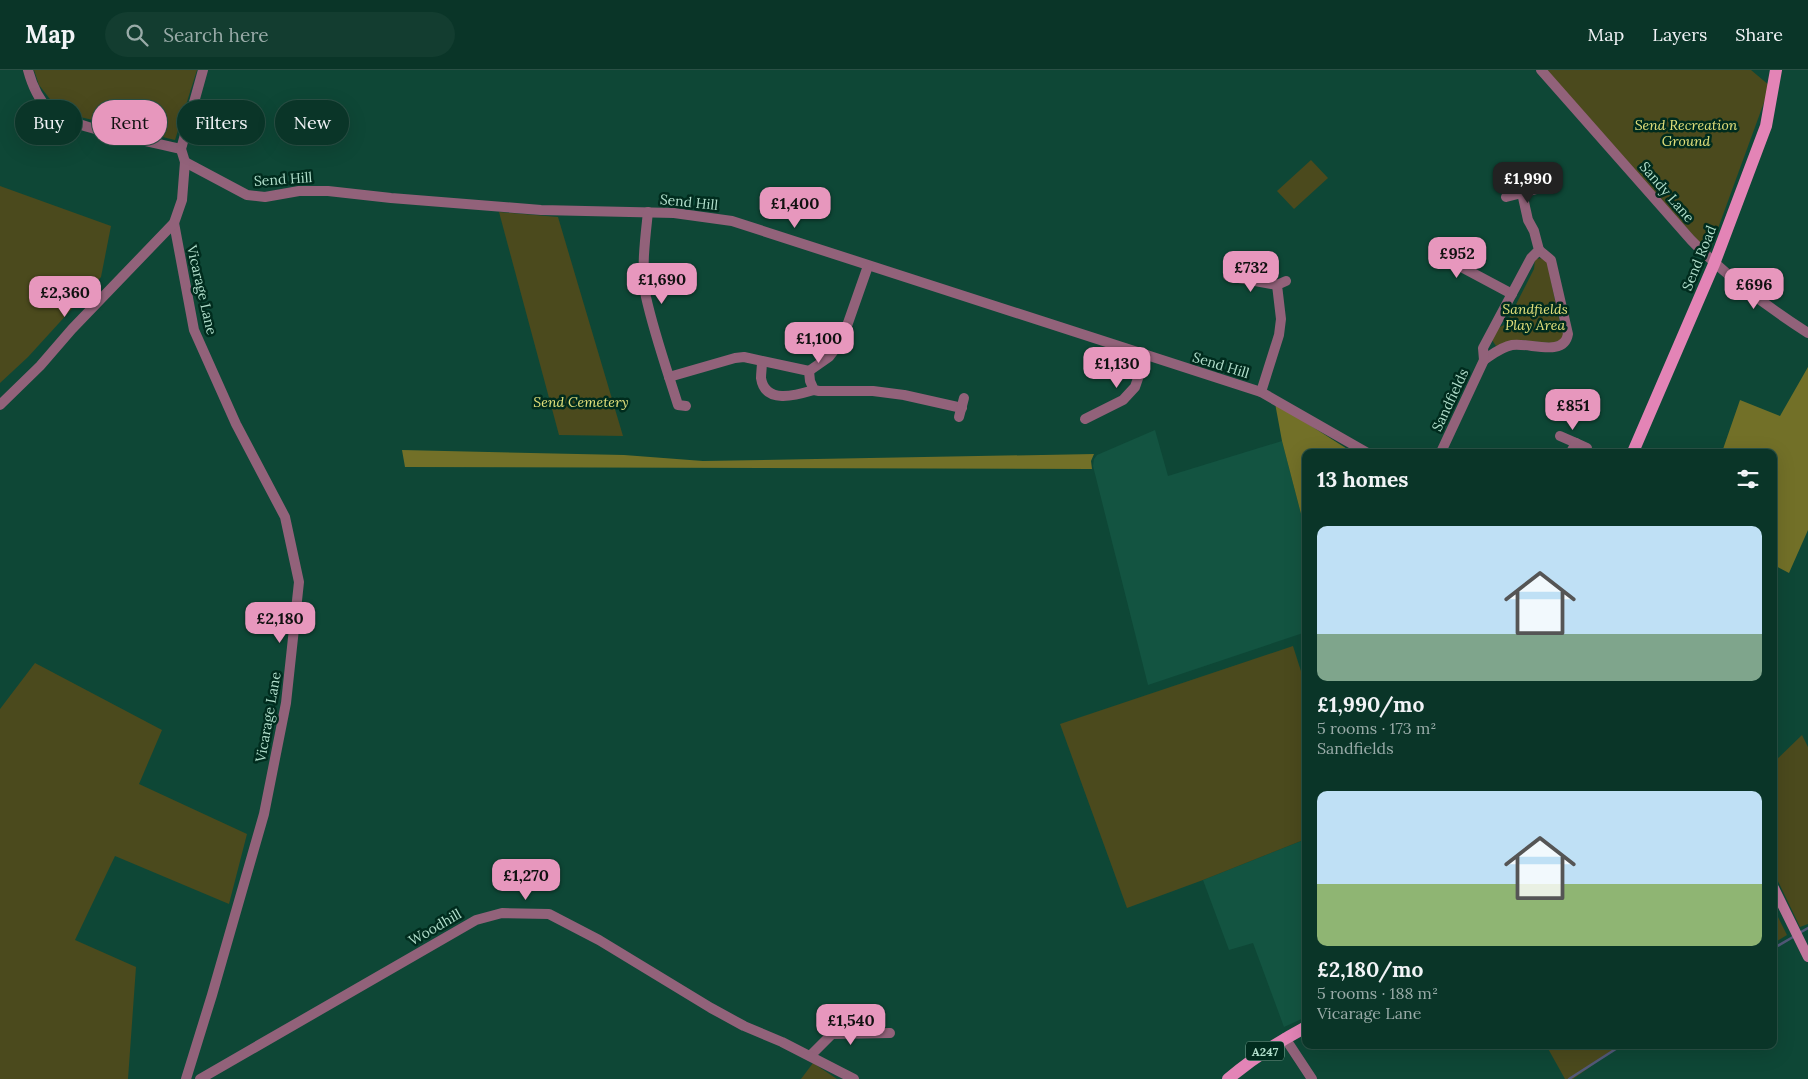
<!DOCTYPE html>
<html lang="en">
<head>
<meta charset="utf-8">
<style>
  :root { --surface:#0a3528; --page:#133d30; --text:#f1f3f6; --muted:#99aba8; --line:#2a5045; --accent:#e797bd }
  body { margin:0; font-family:Lora,serif; background:var(--page); color:var(--text); height:100vh; display:flex; flex-direction:column; font-size:19px; white-space:nowrap }
  * { box-sizing:border-box; margin:0 }
  p { font-size:16px; color:var(--muted) }
  .icon { flex:none; width:28px; height:28px; fill:none; stroke:currentColor; stroke-width:2; stroke-linecap:round; stroke-linejoin:round }
  .map { position:relative; flex:1; overflow:hidden }
  .drawer { position:absolute; left:1302px; top:379px; width:475px; height:600px; display:flex; flex-direction:column; background:var(--surface); border-radius:10px; box-shadow:0 5px 20px #0002,0 0 0 1px var(--line) }
  .drawer>* { flex:none }
  .hud { position:absolute; left:15px; top:30px; width:475px; height:45px; display:flex; gap:10px }
  .price { position:absolute; translate:-50% -42px; padding:0 11px; border-radius:10px; background:var(--accent); color:#111; font-size:16px; line-height:32px; filter:drop-shadow(0 1px 2px #0008) }
  .price::after { content:''; position:absolute; left:50%; top:30px; width:15px; height:11px; margin-left:-8px; background:inherit; clip-path:polygon(0 0,100% 0,50% 100%) }
  .price.current { background:#222; color:#fff }
  ul { padding:0; list-style:none }
  li { display:grid; align-content:center; gap:10px; height:265px; padding:0 15px }
  li span { display:grid; place-items:center; height:155px; border-radius:10px; color:#555 }
  li>.icon { margin-inline-start:auto }
  span .icon { width:90px; height:90px; fill:#fffc; stroke-width:1 }
  li b { font-size:21px }
  h2 { display:flex; justify-content:space-between; align-items:center; height:60px; padding:0 15px; font-size:21px }
  .pill { padding:0 18px; border-radius:22px; background:var(--surface); box-shadow:0 5px 20px #0002,0 0 0 1px var(--line); font-size:18px; line-height:45px }
  .pill.current { background:var(--accent); color:#111 }
  header { display:flex; align-items:center; gap:30px; box-sizing:border-box; height:70px; padding:0 25px; background:var(--surface); border-bottom:1px solid var(--line) }
  header strong { font-size:24px }
  nav { display:flex; gap:28px; margin-inline-start:auto; font-size:18px }
  .search { width:350px; height:45px; background:var(--page); display:flex; align-items:center; gap:12px; box-sizing:border-box; padding:0 18px; border-radius:28px; color:var(--muted); font-size:19px }
  .map>svg:first-child { display:block }
</style>
</head>
<body>
<header>
<strong>Map</strong>
<div class="search"><svg class="icon" aria-label="search" viewBox="0 0 24 24"><circle cx="10" cy="10" r="6"/><path d="M15 15l6 6"/></svg>Search here</div>
<nav><a>Map</a><a>Layers</a><a>Share</a></nav>
</header>
<div class="map">
<svg width="1808" height="1009" viewBox="0 0 1808 1009">
  <rect width="100%" height="100%" fill="#0e4736"/>
  <g fill="#135441">
    <path d="M1155,360l13,46 114,-35 24,92v99l-158,53 -55,-219 1,-7 3,-4z"/>
    <path d="M1306,769v178l-22,10 -31,-84 -24,7 -26,-70z"/>
  </g>
  <g fill="#4b4a1d">
    <path d="M34,0h163l-22,70 -103,-25 -19,-12 -14,-18z"/>
    <path d="M1546,0h205l19,16 -61,167z"/>
    <path d="M1311,90l17,18 -34,31 -17,-18z"/>
    <path d="M0,116l111,40 -10,51 -73,80 -28,26z"/>
    <path d="M499,142l59,5 65,219 -64,-1z"/>
    <path d="M1543,188l4,4 13,62 4,3v12l-12,4 -33,-3 -23,6 -4,-6 6,-12 8,-4 28,-55 1,-10z"/>
    <path d="M1293,576l13,41v152l-103,41 -76,28 -67,-184z"/>
    <path d="M35,593l127,67 -23,54 108,50 -18,70 -114,-48 -40,84 61,27 -8,112h-128v-370z"/>
    <path d="M1802,665l6,12v177l-8,3 -26,-54v-111z"/>
    <path d="M1774,839l13,26 -13,8z"/>
    <path d="M1546,975h75l-48,34h-8z"/>
    <path d="M813,993l24,16h-36z"/>
  </g>
  <g fill="#727028">
    <path d="M1808,297v163l-19,43 -15,-8v-113h-52l18,-52 40,16z"/>
    <path d="M1275,333l77,49h-46v81l-24,-92z"/>
    <path d="M402,380l222,5 79,6 391,-7 -3,7 1,8 -687,-2z"/>
  </g>
  <g fill="none" stroke-linecap="round" stroke-linejoin="round">
    <g stroke="#525979" stroke-width="2.5">
      <path d="M1801,862l7,-4"/>
      <path d="M1774,878l19,-11"/>
      <path d="M1569,1009l53,-34"/>
    </g>
    <g stroke="#92627a" stroke-width="10">
      <path d="M28,0c4,15 10,29 21,40 18,17 105,32 132,39"/>
      <path d="M1541,0l150,170c34,35 75,66 117,93"/>
      <path d="M185,92l62,33 18,2 34,-6h29l63,7 150,12 133,3 58,8 529,171 105,60"/>
      <path d="M1506,127l38,-10"/>
      <path d="M648,142c-3,28 -7,57 -2,85 8,36 21,73 32,108l8,1"/>
      <path d="M174,153l20,107 42,94 49,93 14,65 -13,121 -22,111 -52,181 -26,84"/>
      <path d="M1443,176l-4,9 73,39"/>
      <path d="M1228,206l49,9"/>
      <path d="M1484,290c9,-6 17,-13 28,-15 17,-3 52,13 56,-11l-17,-74 -12,-10"/>
      <path d="M762,292c0,5 -1,11 -1,16 4,27 36,17 53,12"/>
      <path d="M809,301l20,-14 13,-17 26,-74"/>
      <path d="M669,307l66,-19 9,-1 65,14 1,10 4,9 5,1h54l31,4 58,13"/>
      <path d="M1261,322l18,-57 2,-16 -4,-34 9,-4"/>
      <path d="M0,335l40,-39 32,-37 102,-106 8,-23 3,-38 -4,-13 22,-79"/>
      <path d="M959,347l5,-19"/>
      <path d="M1085,349l38,-19 12,-13 11,-32"/>
      <path d="M1560,366l16,7"/>
      <path d="M1441,382l43,-92 -1,-12 48,-90 8,-8 -5,-19 -6,-11 -6,-27"/>
      <path d="M1571,382l5,-9 11,5"/>
      <path d="M1285,968l27,41"/>
      <path d="M810,986l22,-22 58,-1"/>
      <path d="M200,1009l276,-159 26,-7 47,1 50,26 112,68 33,18 38,16 72,37"/>
    </g>
    <path stroke="#c0769c" stroke-width="10" d="M1774,818l34,69"/>
    <g stroke="#e384b6" stroke-width="12">
      <path d="M1633,382l81,-188 52,-138 10,-56"/>
      <path d="M1228,1009c24,-20 50,-37 78,-52"/>
    </g>
  </g>
  <g text-anchor="middle" dominant-baseline="central" stroke-width="5" stroke-linejoin="round" paint-order="stroke">
    <rect fill="#002c1e" stroke="#7ca998" stroke-width="1" x="1246" y="971.5" width="38" height="19" rx="4"/>
    <g font-size="12" font-weight="bold" fill="#b1dfcc">
      <text x="1265" y="981">A247</text>
    </g>
    <g font-size="14" font-style="italic" fill="#e2e07b" stroke="#002c1e">
      <text x="1686" y="55">Send Recreation<tspan x="1686" dy="16">Ground</tspan></text>
      <text x="1535" y="239">Sandfields<tspan x="1535" dy="16">Play Area</tspan></text>
      <text x="581" y="332">Send Cemetery</text>
    </g>
    <g font-size="14" fill="#b1dfcc" stroke="#002c1e">
      <text transform="translate(283 109) rotate(-4)">Send Hill</text>
      <text transform="translate(1667 122) rotate(49)">Sandy Lane</text>
      <text transform="translate(689 132) rotate(6)">Send Hill</text>
      <text transform="translate(1699 188) rotate(-68)">Send Road</text>
      <text transform="translate(202 220) rotate(77)">Vicarage Lane</text>
      <text transform="translate(1221 295) rotate(17)">Send Hill</text>
      <text transform="translate(1450 330) rotate(-65)">Sandfields</text>
      <text transform="translate(268 647) rotate(-80)">Vicarage Lane</text>
      <text transform="translate(435 857) rotate(-30)">Woodhill</text>
    </g>
  </g>
</svg>
<b class="price current" style="left:1528px;top:134px">£1,990</b>
<b class="price" style="left:795px;top:159px">£1,400</b>
<b class="price" style="left:1457px;top:209px">£952</b>
<b class="price" style="left:1251px;top:223px">£732</b>
<b class="price" style="left:662px;top:235px">£1,690</b>
<b class="price" style="left:1754px;top:240px">£696</b>
<b class="price" style="left:65px;top:248px">£2,360</b>
<b class="price" style="left:819px;top:294px">£1,100</b>
<b class="price" style="left:1117px;top:319px">£1,130</b>
<b class="price" style="left:1573px;top:361px">£851</b>
<b class="price" style="left:280px;top:574px">£2,180</b>
<b class="price" style="left:526px;top:831px">£1,270</b>
<b class="price" style="left:851px;top:976px">£1,540</b>
<div class="hud">
<a class="pill">Buy</a>
<a class="pill current">Rent</a>
<a class="pill">Filters</a>
<a class="pill">New</a>
</div>
<section class="drawer">
<h2>13 homes<svg class="icon" aria-label="filters" viewBox="0 0 24 24"><path d="M4 7h16M4 17h16"/><circle cx="9" cy="7" r="2"/><circle cx="15" cy="17" r="2"/></svg></h2>
<ul>
<li><span style="background:linear-gradient(#bfe0f5 70%,#7fa58c 0)"><svg class="icon" aria-label="home" viewBox="0 0 24 24"><path d="M3 11l9-7 9 7M6 9v11h12V9"/></svg></span><div><b>£1,990/mo</b><p>5 rooms · 173 m²</p><p>Sandfields</p></div></li>
<li><span style="background:linear-gradient(#bfe0f5 60%,#8fb573 0)"><svg class="icon" aria-label="home" viewBox="0 0 24 24"><path d="M3 11l9-7 9 7M6 9v11h12V9"/></svg></span><div><b>£2,180/mo</b><p>5 rooms · 188 m²</p><p>Vicarage Lane</p></div></li>
</ul>
</section>
</div>
</body>
</html>
